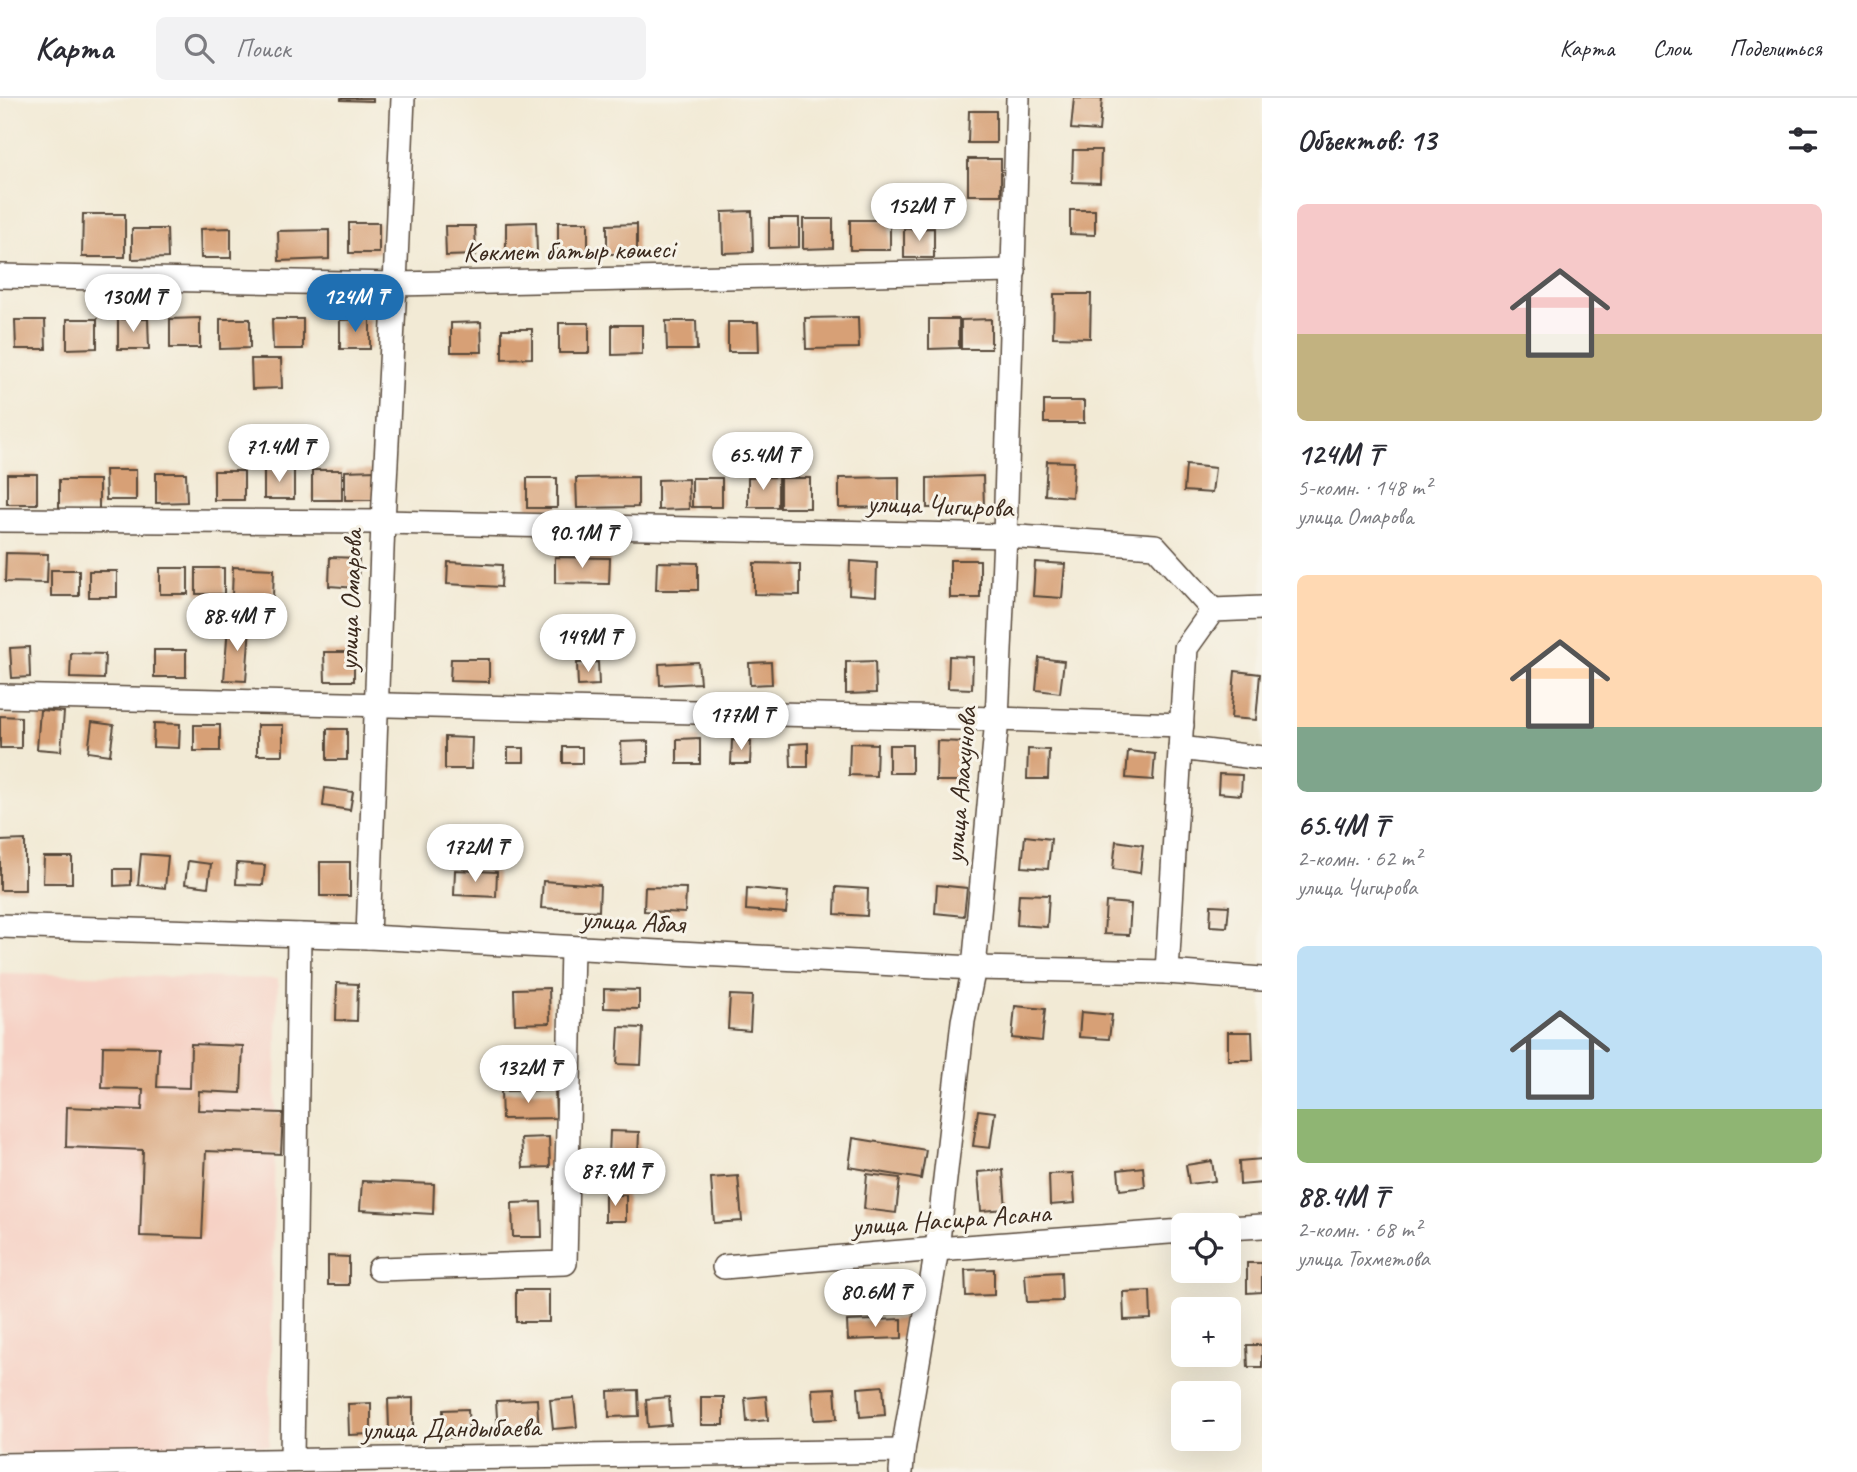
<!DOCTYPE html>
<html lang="ru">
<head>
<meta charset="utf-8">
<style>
  :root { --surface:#fff; --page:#f2f2f3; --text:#2b2b33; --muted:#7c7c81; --line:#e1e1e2; --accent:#1f6fb2 }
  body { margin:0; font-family:Caveat,sans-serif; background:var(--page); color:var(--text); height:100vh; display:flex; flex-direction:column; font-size:26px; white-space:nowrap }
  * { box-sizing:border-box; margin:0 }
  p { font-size:23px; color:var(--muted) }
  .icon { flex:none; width:38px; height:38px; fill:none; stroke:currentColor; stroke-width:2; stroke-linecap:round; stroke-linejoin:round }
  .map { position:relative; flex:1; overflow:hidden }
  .drawer { display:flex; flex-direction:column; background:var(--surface); width:595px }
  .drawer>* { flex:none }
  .tools { position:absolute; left:1171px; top:1115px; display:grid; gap:14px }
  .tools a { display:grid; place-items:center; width:70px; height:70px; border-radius:10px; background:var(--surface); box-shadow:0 7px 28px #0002; font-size:35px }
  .price { position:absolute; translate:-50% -60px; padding:0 16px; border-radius:24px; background:#fff; color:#222; font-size:23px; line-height:46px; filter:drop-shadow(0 2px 4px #0008) }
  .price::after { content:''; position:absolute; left:50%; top:42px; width:21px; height:16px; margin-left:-10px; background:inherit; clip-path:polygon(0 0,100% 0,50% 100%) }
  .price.on { background:var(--accent); color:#fff }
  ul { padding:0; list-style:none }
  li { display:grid; align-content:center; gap:14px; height:371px; padding:0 35px }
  li span { display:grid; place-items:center; height:217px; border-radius:10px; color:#555 }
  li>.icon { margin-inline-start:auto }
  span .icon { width:126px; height:126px; fill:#fffc; stroke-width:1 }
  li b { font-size:30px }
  h2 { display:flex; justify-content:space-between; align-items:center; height:84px; padding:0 35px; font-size:30px }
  header { display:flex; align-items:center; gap:42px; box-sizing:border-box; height:98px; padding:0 35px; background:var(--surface); border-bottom:2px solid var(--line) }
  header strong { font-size:33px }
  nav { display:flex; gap:38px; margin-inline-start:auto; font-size:24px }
  .search { width:490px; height:63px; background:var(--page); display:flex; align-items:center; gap:18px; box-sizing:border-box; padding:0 24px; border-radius:10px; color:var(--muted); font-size:26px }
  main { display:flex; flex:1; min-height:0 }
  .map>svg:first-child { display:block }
</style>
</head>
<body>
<header>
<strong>Карта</strong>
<div class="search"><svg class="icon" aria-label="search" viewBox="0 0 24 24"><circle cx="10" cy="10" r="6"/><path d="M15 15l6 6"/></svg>Поиск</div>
<nav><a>Карта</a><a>Слои</a><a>Поделиться</a></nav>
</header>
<main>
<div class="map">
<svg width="1262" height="1374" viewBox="0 0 1262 1374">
  <rect width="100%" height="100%" fill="#f7f3e8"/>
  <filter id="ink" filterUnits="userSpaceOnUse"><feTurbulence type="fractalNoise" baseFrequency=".0143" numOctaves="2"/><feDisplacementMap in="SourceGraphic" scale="14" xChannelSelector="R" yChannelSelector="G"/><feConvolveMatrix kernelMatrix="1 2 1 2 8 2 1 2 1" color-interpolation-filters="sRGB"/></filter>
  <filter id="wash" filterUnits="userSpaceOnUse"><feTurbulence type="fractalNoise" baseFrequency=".00686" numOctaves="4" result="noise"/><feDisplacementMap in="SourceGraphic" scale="28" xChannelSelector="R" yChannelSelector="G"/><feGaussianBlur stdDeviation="1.57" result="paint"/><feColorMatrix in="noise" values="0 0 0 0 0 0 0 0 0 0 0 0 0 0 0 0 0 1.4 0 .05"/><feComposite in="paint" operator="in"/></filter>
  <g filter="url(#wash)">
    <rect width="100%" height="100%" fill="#f2ead5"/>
    <path fill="#f6d1c5" d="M0,875l278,6 -9,467 -269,9z"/>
    <g id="blocks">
      <g fill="#d7a076">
        <path d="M341,0h32v3l-32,-1z"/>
        <path d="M1074,0l28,1 -3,32 -28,-2z"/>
        <path d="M969,13h27v32h-28z"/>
        <path d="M1073,52h28l-1,33 -28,-1z"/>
        <rect x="968" y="61" width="33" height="36"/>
        <path d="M1070,112h25v25l-25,-1z"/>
        <path d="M752,113l1,41 -30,1 -1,-41z"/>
        <path d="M83,116h42v43h-43z"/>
        <path d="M769,120h30v29l-30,1z"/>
        <path d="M803,121h30v29l-30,1z"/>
        <rect x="850" y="122" width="40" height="30"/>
        <path d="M536,124l1,30h-31v-29z"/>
        <rect x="558" y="124" width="30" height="30"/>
        <rect x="349" y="125" width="30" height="30"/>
        <path d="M637,126v30h-30v-29z"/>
        <path d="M445,128h30l1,29 -30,1z"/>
        <path d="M231,130v30h-30l-1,-29z"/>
        <path d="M934,130v30h-30v-29z"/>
        <path d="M132,131h35l1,29 -36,1z"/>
        <path d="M329,132v29l-50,2 -1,-30z"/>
        <path d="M1054,196h37l-1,44 -37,-1z"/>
        <path d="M858,219l1,31 -53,1 -1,-31z"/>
        <path d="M200,220v30h-30v-29z"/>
        <path d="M67,221h30v29l-30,1z"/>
        <path d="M118,221h30l1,30h-31z"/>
        <path d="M220,221h30v29l-30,1z"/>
        <path d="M272,221h31v30h-30z"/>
        <path d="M370,221v30h-30v-29z"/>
        <path d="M929,221h30v29l-30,1z"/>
        <path d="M991,221v30h-30v-29z"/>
        <path d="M15,222h30l1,29h-30z"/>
        <path d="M666,223h30l1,29h-30z"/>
        <path d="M481,224l1,30h-31v-29z"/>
        <path d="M728,224h30l1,30h-31z"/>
        <rect x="559" y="225" width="30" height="30"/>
        <path d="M612,227h30v29l-30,1z"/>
        <path d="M502,231h30v29l-30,1z"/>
        <path d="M251,261h30l1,29 -30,1z"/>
        <rect x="1044" y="303" width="40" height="22"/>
        <path d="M1047,363l27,1 -2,35 -27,-2z"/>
        <path d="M1186,367l29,3 -3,25 -28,-2z"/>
        <rect x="264" y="371" width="30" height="30"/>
        <path d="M105,372h31v30h-30z"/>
        <rect x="312" y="372" width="30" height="30"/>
        <path d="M375,372v30h-30v-29z"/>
        <rect x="214" y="373" width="30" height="29"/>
        <path d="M156,375h30l1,29 -31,1z"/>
        <rect x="7" y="376" width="30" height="30"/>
        <path d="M983,378l1,31 -57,1v-30z"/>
        <path d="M638,379v30l-61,1 -1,-30z"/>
        <path d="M778,379v30h-30v-29z"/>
        <path d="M899,379v30l-60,1v-30z"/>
        <rect x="527" y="380" width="30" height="30"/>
        <rect x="692" y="380" width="30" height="29"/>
        <rect x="780" y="380" width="30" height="30"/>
        <path d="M688,381l1,30 -31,1v-30z"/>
        <rect x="59" y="382" width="40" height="29"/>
        <path d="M6,455l42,1 -1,29 -42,-1z"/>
        <path d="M330,459l29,1 -1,30 -29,-2z"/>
        <path d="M555,459l55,1 -1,26 -54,-1z"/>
        <rect x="950" y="462" width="30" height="38"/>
        <path d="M850,463l27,2 -1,33 -27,-2z"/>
        <path d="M448,464l54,3 -1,22 -54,-3z"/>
        <path d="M657,464l41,1v27h-42z"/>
        <path d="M1035,464l30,2 -3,34 -29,-2z"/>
        <path d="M754,465l46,1v31l-46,-1z"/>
        <path d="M233,469l41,2 -1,27 -41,-1z"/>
        <rect x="160" y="470" width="28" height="26"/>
        <rect x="196" y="470" width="28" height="26"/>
        <rect x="51" y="472" width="28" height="26"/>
        <rect x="89" y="473" width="28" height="26"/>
        <path d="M228,527l22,1 -4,55 -22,-1z"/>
        <path d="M29,549l1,30 -18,1 -2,-30z"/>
        <rect x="154" y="552" width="32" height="27"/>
        <path d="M324,554h30v29h-29z"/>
        <path d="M71,555l34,1 -1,25 -34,-1z"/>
        <path d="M949,558l24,1 -1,32 -24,-1z"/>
        <path d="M1039,560l25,3 -4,32 -24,-3z"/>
        <path d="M451,561h38v23l-39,-1z"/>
        <path d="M875,563l1,32 -30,1v-32z"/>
        <path d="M598,564l1,23 -21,1 -1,-23z"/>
        <path d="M698,564l2,21 -40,2 -1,-21z"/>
        <path d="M771,564l1,22 -22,1 -1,-22z"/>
        <path d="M1235,573l25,3 -4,46 -25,-2z"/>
        <path d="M40,612l24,2 -3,39 -24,-2z"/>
        <path d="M0,618l21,1v31h-21z"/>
        <path d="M92,624l22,3 -4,30 -22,-3z"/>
        <path d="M154,625l26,1 -1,24 -26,-1z"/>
        <rect x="194" y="627" width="26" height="26"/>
        <rect x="257" y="627" width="26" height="30"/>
        <rect x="327" y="631" width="20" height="31"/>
        <path d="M445,639l27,1 -1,31h-26z"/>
        <path d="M700,640v26h-23v-25z"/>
        <path d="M732,642l19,1 -1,23h-19z"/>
        <path d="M648,643v21l-26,1 -1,-21z"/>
        <path d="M937,643l27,1 -1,39h-27z"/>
        <path d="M808,645v24h-17l-1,-23z"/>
        <path d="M850,645l27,1 -1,32 -27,-1z"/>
        <rect x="889" y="647" width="23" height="28"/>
        <rect x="563" y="649" width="19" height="16"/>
        <rect x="508" y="650" width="16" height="14"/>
        <path d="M1028,651l21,1 -1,29h-21z"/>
        <path d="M1128,653l27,3 -2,26 -27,-2z"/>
        <path d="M1219,676l23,1 -1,20 -23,-2z"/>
        <path d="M325,690l28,4 -3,18 -27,-4z"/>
        <path d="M1025,738l26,3 -3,30 -26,-2z"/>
        <path d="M25,742v50h-25v-49z"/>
        <path d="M1116,743l27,4 -3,28 -27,-4z"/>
        <path d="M141,756l27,2 -3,32 -27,-3z"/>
        <path d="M44,759h28v26h-29z"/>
        <path d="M188,763l23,3 -3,23 -23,-3z"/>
        <rect x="320" y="764" width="30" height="34"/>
        <path d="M237,765l28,2 -2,20 -27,-1z"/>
        <path d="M114,771h17v16l-17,1z"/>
        <path d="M455,772l42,2 -1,25 -42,-2z"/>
        <path d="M543,783l57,4 -1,26 -58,-3z"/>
        <path d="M937,787l30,3 -3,28 -29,-3z"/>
        <path d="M645,789l41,1 -1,25 -41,-2z"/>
        <path d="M836,789l32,2 -1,27 -32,-2z"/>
        <path d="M747,790l41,4 -2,21 -40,-3z"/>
        <path d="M1019,796l30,1 -2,32 -30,-2z"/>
        <path d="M1106,804l25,2 -2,31 -25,-1z"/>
        <path d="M1211,807l18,1 -2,21 -17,-1z"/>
        <path d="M337,885l21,1 -1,37 -21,-1z"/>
        <path d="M549,890l1,35 -35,1 -1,-35z"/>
        <path d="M604,891l35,1v19l-35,-1z"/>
        <path d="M730,897l22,1 -2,35 -22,-2z"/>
        <path d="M1015,908l30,3 -3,32 -30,-3z"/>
        <path d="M1081,914l31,3 -3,24 -30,-2z"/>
        <path d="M619,929l24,1 -2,37 -24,-1z"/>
        <path d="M1228,934h24l1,28h-25z"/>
        <path d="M191,946l52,2 -2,47 -42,-2 -1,19 85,3 -2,41 -75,-3 -4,87 -62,-2 3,-86 -77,-3 1,-40 75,3 1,-21 -41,-1 1,-42 56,1 -2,40 33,1z"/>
        <path d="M555,992l1,28 -54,1 -1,-28z"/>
        <path d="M978,1012l17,2 -5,36 -17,-2z"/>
        <path d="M610,1033l29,1 -1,27 -29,-2z"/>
        <path d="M549,1039l1,30 -27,1 -2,-30z"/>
        <path d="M853,1040l73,12 -5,29 -72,-12z"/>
        <path d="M1262,1061v24l-22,2 -1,-24z"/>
        <path d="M1212,1063l3,20 -26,3 -3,-19z"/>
        <path d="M1143,1069l2,20 -25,3 -2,-20z"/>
        <path d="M1003,1072l3,39 -25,2 -3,-39z"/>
        <path d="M1073,1075l2,30 -25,2 -1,-31z"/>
        <path d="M867,1076l33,4 -4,35 -32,-4z"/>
        <path d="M738,1078l4,45 -28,2 -3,-45z"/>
        <path d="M362,1083l72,3 -1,30 -73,-4z"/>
        <rect x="605" y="1097" width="21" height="26"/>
        <path d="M541,1104l1,35h-29l-1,-34z"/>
        <path d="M328,1158l21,1v28h-21z"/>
        <path d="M1247,1165h15v29l-15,1z"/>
        <path d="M994,1171v26l-28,1 -1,-26z"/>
        <path d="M1061,1174l1,29 -35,1 -2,-28z"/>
        <rect x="516" y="1192" width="33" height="32"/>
        <path d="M1150,1193l1,28 -27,1 -1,-28z"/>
        <path d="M902,1221v19l-54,2 -1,-19z"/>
        <path d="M1247,1247h15v22h-14z"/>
        <path d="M883,1288l2,29 -25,2 -2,-29z"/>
        <path d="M835,1290l2,31 -23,1 -2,-31z"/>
        <path d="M638,1292l1,26 -30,1 -1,-26z"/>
        <path d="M766,1298l2,24 -21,2 -2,-24z"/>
        <path d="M669,1299l2,28 -23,2 -2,-28z"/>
        <rect x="701" y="1299" width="23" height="28"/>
        <path d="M413,1300v31h-24l-1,-30z"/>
        <path d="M574,1300l3,29 -24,2 -3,-29z"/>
        <path d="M537,1301l2,33 -41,2 -2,-33z"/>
        <path d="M371,1305v31l-22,1 -1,-31z"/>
        <path d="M468,1311l1,28 -26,1v-28z"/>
      </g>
    </g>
  </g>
  <g filter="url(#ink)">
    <use href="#blocks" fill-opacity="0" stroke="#564739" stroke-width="2"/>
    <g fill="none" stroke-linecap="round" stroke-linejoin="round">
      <g stroke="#564739" stroke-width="26">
        <g id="minor">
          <path d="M0,178l395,8 619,-13"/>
          <path d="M0,422l383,2 622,14 150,10 58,64 49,-2"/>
          <path d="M0,598l997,23 185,6"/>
          <path d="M1180,650l82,10"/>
          <path d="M0,828l368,11 606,31 193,4 95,7"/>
          <path d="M368,839l15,-415 12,-238 8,-186"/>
          <path d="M1167,874l19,-324 27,-38"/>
          <path d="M1228,1130l34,-2"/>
          <path d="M724,1169l213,-18 246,-18"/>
          <path d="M379,1171l186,-6 7,-315"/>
          <path d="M292,1362l7,-525"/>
          <path d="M0,1367l903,-14"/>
          <path d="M901,1374l2,-21 34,-202 26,-228 11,-53 23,-249 8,-183 13,-438"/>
        </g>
      </g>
      <use href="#minor" stroke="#fff" stroke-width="23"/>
    </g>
  </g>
  <g text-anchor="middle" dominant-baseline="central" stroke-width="6" stroke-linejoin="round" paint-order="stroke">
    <g font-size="28" fill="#3b2a1e" stroke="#f7f3e8">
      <text transform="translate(569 152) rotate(-1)">Көкмет батыр көшесі</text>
      <text transform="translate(940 407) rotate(2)">улица Чигирова</text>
      <text transform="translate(350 502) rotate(-88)">улица Омарова</text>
      <text transform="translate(960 687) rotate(-85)">улица Алахунова</text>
      <text transform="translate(633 823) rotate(3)">улица Абая</text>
      <text transform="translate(951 1121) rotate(-4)">улица Насира Асана</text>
      <text transform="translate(451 1330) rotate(-1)">улица Дандыбаева</text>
    </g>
  </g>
</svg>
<div class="tools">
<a><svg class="icon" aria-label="locate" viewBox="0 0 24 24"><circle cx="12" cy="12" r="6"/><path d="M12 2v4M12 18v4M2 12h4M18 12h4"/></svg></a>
<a>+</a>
<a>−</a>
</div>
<b class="price" style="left:919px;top:145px">152M ₸</b>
<b class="price" style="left:133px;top:236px">130M ₸</b>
<b class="price on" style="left:355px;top:236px">124M ₸</b>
<b class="price" style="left:279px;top:386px">71.4M ₸</b>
<b class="price" style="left:763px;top:394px">65.4M ₸</b>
<b class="price" style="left:582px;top:472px">90.1M ₸</b>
<b class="price" style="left:237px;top:555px">88.4M ₸</b>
<b class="price" style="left:588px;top:576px">149M ₸</b>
<b class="price" style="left:741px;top:654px">177M ₸</b>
<b class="price" style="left:475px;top:786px">172M ₸</b>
<b class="price" style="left:528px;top:1007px">132M ₸</b>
<b class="price" style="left:615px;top:1110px">87.9M ₸</b>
<b class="price" style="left:875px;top:1231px">80.6M ₸</b>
</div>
<section class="drawer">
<h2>Объектов: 13<svg class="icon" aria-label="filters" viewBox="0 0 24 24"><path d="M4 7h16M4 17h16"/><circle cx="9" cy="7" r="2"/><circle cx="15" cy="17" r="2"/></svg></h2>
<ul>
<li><span style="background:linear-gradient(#f6c9c9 60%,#c2b280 0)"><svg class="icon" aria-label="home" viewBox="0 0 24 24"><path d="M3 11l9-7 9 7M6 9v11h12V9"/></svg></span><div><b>124M ₸</b><p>5-комн. · 148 m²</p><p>улица Омарова</p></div></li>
<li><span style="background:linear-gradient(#ffd9b3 70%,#7fa58c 0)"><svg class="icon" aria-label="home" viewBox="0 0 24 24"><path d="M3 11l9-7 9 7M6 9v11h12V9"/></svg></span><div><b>65.4M ₸</b><p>2-комн. · 62 m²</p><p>улица Чигирова</p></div></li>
<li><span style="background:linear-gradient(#bfe0f5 75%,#8fb573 0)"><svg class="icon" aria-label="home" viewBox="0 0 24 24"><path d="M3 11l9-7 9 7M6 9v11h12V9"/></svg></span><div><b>88.4M ₸</b><p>2-комн. · 68 m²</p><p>улица Тохметова</p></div></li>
</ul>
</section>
</main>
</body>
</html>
